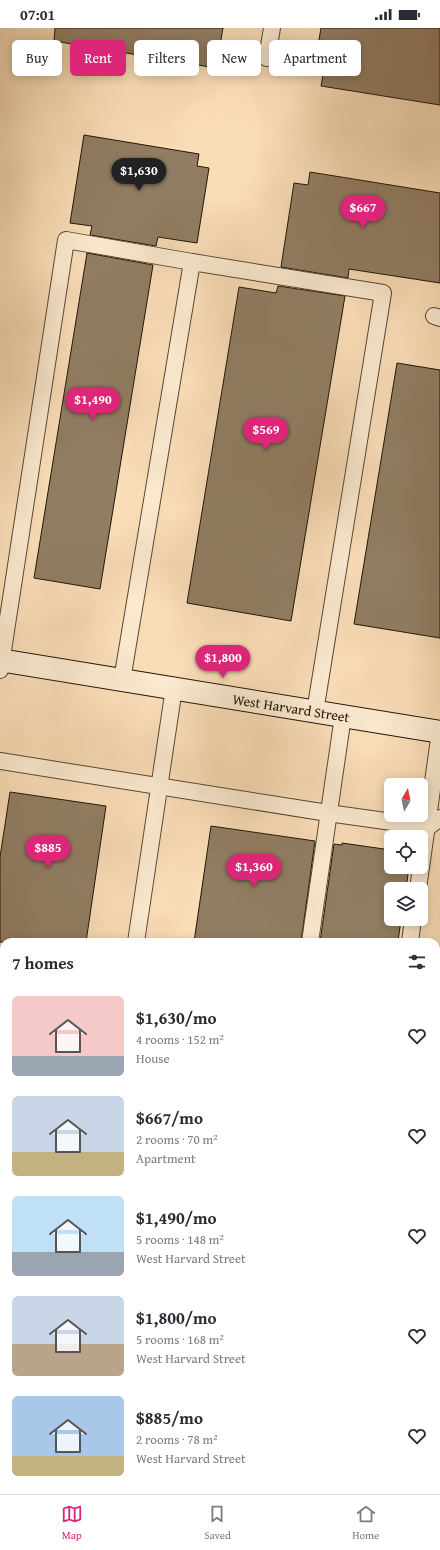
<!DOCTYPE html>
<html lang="en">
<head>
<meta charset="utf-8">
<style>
  :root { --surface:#fff; --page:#f2f2f3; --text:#2b2b33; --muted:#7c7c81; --line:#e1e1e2; --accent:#db2777 }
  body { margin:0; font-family:"Gentium Book Plus",serif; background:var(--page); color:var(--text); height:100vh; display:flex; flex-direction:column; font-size:15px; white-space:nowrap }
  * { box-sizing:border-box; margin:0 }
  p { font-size:13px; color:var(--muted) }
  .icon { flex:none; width:22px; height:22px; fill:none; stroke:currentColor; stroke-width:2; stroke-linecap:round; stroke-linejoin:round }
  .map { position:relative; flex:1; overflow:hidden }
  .panel { position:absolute; left:0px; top:910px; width:440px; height:556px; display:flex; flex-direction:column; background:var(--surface); border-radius:12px 12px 0 0; box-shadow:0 2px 10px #0003 }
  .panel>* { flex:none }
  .hud { position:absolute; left:12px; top:12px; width:416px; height:36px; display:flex; gap:8px }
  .needle { width:26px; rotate:9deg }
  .controls { position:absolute; left:384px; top:750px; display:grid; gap:8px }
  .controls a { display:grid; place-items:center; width:44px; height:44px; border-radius:6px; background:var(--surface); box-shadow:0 2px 10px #0003; font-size:20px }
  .price { position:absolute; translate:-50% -34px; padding:0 9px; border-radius:14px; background:var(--accent); color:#fff; font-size:13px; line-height:26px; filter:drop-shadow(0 1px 2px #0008) }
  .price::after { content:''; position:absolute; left:50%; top:24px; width:12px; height:9px; margin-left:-6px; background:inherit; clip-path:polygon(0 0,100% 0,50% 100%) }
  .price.on { background:#222; color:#fff }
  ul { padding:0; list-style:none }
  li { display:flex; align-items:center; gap:12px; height:100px; padding:0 12px }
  li span { display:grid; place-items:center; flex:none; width:112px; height:80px; border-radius:6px; color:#555 }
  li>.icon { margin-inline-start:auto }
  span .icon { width:48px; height:48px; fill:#fffc; stroke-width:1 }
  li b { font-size:17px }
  h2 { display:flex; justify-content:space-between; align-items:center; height:48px; padding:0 12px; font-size:17px }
  .pill { padding:0 14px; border-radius:6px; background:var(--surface); box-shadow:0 2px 10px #0003; font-size:14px; line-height:36px }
  .pill.on { background:var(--accent); color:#fff }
  .status { display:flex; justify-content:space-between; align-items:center; height:28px; padding:0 20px; background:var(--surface); direction:ltr }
  .status svg { height:11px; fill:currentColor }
  .tab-bar { display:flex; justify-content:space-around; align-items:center; height:56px; border-top:1px solid var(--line); background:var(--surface); font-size:11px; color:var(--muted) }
  .tab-bar a { display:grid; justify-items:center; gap:2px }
  .tab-bar .on { color:var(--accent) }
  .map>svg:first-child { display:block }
</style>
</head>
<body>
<div class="status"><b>07:01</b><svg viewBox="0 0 49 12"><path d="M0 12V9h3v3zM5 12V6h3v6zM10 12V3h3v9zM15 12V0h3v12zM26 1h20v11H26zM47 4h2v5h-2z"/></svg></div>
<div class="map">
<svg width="440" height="1466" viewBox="0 0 440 1466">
  <rect width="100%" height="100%" fill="#f9ddb7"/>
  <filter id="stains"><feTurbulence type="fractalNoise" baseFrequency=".005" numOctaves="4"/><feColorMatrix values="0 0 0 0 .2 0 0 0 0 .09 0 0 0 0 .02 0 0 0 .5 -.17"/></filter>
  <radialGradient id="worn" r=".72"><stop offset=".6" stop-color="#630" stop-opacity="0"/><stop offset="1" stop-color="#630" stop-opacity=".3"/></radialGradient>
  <g fill="#917d63" stroke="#201608">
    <path d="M55,0h168l-7,40 -162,-27z"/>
    <path d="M321,0h119v77l-119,-19 4,-22 -10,-1z"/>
    <path d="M84,107l115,19 -2,12 12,2 -12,75 -39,-6 -2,9 -66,-11 2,-9 -22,-3z"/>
    <path d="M310,144l130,21v90l-91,-14 -1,9 -67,-11 13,-84 14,2z"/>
    <path d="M87,225l66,12 -53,324 -66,-11z"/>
    <path d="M278,258l67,10 -54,325 -104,-18 52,-316 37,6z"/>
    <path d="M397,335l43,7v268l-86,-14z"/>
    <path d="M10,764l96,14 -20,136h-86v-85z"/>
    <path d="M211,798l104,15 -14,101h-107z"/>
    <path d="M342,815l49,7v17h18l-3,22h-15v30h10l-3,23h-78l14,-98 8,1z"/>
  </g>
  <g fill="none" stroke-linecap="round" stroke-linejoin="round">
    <g stroke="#564834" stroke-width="18">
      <g id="lane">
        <path d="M267,30l5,-30"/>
        <path d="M434,288l6,2"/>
        <path d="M0,642l66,-430 126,22"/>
        <path d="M122,652l70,-418 191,31 -68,419"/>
        <path d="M0,733l328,52 100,14 12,-9"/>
        <path d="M418,861l22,-157"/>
        <path d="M136,914l38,-254"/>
        <path d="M310,914l33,-226"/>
        <path d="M410,914l3,-23"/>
        <path d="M0,1152l4,1"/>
        <path d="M436,1153l4,1"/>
        <path d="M436,1323l4,-1"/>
        <path d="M261,1466l1,-4"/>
        <path d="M388,1466l1,-4"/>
      </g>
    </g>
    <g stroke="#564834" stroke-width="24">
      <path id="street" d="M0,1453h4"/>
    </g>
    <g stroke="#201608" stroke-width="24">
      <path id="secondary" d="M0,632l440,72"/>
    </g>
    <use href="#lane" stroke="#fbe9d0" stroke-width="16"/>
    <use href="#street" stroke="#fbe9d0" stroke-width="22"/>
    <use href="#secondary" stroke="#fbe9d0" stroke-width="22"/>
  </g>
  <g text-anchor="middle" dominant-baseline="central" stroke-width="4" stroke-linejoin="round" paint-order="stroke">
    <g font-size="14" fill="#201608" stroke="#fbe9d0">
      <text transform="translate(291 680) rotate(9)">West Harvard Street</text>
    </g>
  </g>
  <rect width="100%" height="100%" filter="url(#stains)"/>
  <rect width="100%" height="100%" fill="url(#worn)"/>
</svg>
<div class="controls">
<a><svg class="needle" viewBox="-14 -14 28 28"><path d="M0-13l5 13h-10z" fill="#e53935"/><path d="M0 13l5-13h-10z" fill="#7c7c81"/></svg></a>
<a><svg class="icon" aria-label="locate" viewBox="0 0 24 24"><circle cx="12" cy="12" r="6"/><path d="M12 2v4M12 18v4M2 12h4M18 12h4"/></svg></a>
<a><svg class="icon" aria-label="layers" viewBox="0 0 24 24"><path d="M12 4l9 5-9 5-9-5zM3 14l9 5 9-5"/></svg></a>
</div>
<b class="price on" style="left:139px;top:164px">$1,630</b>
<b class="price" style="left:363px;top:201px">$667</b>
<b class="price" style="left:93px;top:393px">$1,490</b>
<b class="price" style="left:266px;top:423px">$569</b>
<b class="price" style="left:223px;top:651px">$1,800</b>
<b class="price" style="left:48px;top:841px">$885</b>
<b class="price" style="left:254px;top:860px">$1,360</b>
<div class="hud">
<a class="pill">Buy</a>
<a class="pill on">Rent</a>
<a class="pill">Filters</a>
<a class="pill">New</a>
<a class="pill">Apartment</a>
</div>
<section class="panel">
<h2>7 homes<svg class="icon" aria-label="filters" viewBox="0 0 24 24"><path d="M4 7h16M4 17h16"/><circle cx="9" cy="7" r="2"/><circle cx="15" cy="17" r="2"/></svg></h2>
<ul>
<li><span style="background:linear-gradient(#f6c9c9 75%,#9aa5b1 0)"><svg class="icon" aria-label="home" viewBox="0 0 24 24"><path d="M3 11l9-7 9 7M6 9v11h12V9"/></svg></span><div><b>$1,630/mo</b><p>4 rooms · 152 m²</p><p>House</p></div><svg class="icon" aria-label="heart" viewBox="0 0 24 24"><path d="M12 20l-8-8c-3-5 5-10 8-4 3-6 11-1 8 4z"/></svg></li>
<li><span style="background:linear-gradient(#c9d6e8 70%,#c2b280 0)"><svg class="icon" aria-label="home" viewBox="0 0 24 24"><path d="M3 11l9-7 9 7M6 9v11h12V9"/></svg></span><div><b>$667/mo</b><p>2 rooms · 70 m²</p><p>Apartment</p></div><svg class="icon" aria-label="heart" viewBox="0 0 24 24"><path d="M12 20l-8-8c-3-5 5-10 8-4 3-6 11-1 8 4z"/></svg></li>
<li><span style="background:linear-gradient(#bfe0f5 70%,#9aa5b1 0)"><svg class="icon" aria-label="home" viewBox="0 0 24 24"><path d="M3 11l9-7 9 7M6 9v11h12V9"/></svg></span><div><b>$1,490/mo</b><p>5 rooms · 148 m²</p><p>West Harvard Street</p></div><svg class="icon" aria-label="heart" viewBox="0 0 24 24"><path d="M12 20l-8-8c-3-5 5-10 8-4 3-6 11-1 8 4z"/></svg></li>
<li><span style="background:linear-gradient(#c9d6e8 60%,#b9a48a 0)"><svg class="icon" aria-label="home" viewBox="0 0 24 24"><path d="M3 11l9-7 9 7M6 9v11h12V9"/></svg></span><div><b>$1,800/mo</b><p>5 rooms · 168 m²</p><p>West Harvard Street</p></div><svg class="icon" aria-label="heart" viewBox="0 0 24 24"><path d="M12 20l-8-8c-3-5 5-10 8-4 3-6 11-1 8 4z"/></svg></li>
<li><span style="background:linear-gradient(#a9c7e8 75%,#c2b280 0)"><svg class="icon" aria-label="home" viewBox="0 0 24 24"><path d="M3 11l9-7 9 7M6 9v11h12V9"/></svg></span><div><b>$885/mo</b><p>2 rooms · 78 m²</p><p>West Harvard Street</p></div><svg class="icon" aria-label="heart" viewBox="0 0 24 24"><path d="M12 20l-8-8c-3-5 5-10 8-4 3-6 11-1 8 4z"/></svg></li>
</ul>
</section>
</div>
<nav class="tab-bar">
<a class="on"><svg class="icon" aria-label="map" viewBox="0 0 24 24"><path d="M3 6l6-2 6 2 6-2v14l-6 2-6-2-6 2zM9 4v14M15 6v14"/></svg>Map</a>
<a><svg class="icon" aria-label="saved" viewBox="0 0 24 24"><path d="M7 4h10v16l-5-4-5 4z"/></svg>Saved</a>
<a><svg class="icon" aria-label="home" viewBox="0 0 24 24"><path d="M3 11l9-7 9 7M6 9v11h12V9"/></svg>Home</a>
</nav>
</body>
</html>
